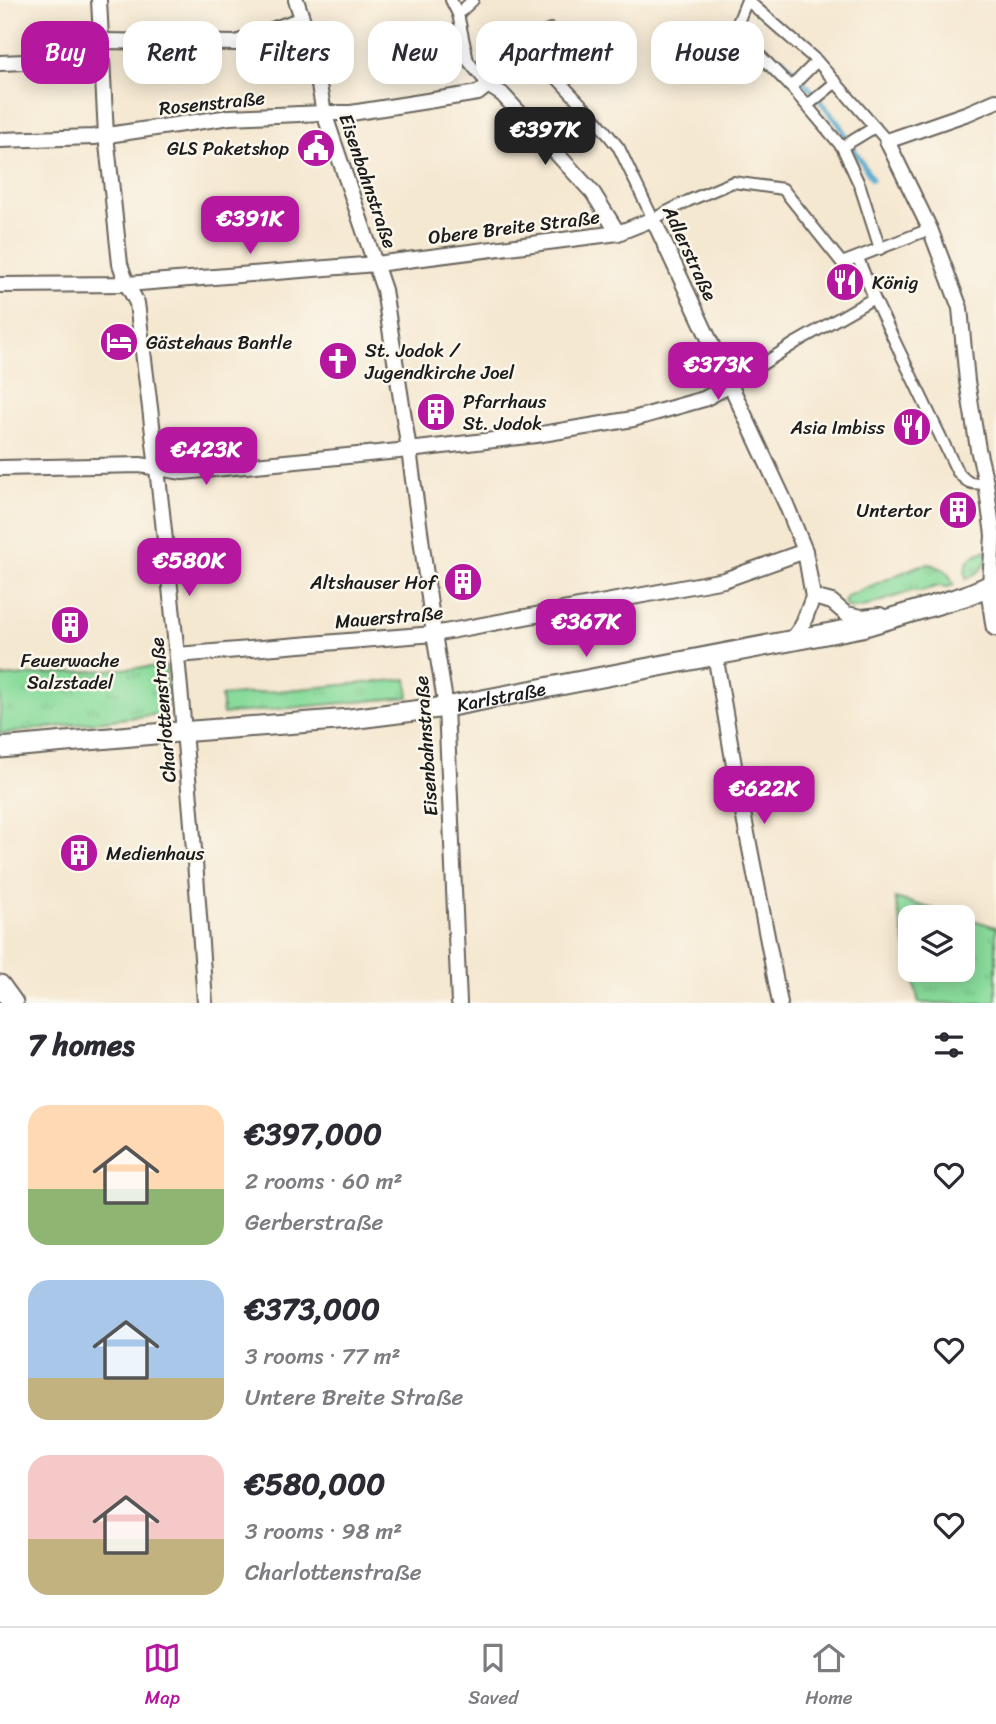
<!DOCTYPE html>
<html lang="en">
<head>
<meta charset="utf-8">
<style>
  :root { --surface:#fff; --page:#f7f7f7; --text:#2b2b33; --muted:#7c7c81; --line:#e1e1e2; --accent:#b5179e }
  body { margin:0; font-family:Sriracha,sans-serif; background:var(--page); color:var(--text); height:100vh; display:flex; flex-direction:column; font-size:26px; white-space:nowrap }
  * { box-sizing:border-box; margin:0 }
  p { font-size:23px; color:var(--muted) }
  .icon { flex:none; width:38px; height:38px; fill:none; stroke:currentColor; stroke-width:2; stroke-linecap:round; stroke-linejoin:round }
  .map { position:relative; height:1003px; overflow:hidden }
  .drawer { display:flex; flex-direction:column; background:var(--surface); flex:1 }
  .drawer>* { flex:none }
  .guide { position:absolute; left:21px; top:21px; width:956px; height:63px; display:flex; gap:14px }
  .tools { position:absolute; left:898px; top:905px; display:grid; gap:14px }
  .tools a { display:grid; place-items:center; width:77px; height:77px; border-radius:14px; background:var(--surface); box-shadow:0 4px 18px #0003; font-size:35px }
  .price { position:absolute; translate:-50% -60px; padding:0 16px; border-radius:14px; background:var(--accent); color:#fff; font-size:23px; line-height:46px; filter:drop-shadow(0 2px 4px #0008) }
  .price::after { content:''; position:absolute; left:50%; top:42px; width:21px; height:16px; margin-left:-10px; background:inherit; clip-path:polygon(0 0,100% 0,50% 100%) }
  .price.selected { background:#222; color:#fff }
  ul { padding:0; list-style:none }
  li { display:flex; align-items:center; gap:21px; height:175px; padding:0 28px }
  li span { display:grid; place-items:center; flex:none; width:196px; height:140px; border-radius:21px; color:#555 }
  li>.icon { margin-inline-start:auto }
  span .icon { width:84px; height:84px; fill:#fffc; stroke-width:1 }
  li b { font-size:30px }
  h2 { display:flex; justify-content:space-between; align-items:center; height:84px; padding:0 28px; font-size:30px }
  .pill { padding:0 24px; border-radius:21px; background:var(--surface); box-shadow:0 4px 18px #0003; font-size:24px; line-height:63px }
  .pill.selected { background:var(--accent); color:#fff }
  .tab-bar { display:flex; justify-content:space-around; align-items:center; height:98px; border-top:2px solid var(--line); background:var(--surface); font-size:19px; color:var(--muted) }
  .tab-bar a { display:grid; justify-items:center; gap:4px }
  .tab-bar .selected { color:var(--accent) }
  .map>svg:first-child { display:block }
</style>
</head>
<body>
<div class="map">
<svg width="996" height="1003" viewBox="0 0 996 1003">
  <defs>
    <pattern id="grass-tufts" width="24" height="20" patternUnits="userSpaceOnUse" patternTransform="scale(1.75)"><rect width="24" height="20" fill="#89db9b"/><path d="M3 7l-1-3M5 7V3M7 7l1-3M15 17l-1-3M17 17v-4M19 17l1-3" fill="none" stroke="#76bb85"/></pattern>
  </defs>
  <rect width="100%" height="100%" fill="#fbf7ec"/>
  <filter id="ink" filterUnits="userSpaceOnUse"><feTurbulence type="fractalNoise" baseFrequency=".0143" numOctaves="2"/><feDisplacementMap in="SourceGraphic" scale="14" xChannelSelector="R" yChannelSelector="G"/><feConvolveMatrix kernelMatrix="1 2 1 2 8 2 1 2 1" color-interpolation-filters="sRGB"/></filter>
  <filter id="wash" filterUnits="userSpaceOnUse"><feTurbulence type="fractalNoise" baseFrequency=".00686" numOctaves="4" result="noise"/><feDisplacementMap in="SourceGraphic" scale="28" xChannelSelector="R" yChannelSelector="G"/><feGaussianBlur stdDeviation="1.57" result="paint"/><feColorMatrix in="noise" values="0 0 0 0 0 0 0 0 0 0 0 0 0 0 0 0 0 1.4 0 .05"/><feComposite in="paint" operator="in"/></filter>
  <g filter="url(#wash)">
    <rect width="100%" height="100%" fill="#f5e8d1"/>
    <g fill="url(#grass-tufts)" stroke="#527c5c" stroke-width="2">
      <path d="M990,549c-5,18 -7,22 -24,30 -4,-19 8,-25 24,-30z"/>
      <path d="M930,564c13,4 19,8 24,21l-6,2 -10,-1 -17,5h-9l-45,15 -16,3 -5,-2 -2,-5 3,-6 71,-30z"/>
      <path d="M166,666l1,47 -167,21v-57z"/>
      <path d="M407,679l2,18 -186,17 -2,-18z"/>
      <path d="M895,898l66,19h-51v47z"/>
      <path d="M963,917l33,10v76h-77l-8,-33h51z"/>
    </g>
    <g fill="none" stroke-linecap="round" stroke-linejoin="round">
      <path stroke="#53abd0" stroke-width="5" d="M782,58l31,34 26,32 33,55"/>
    </g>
  </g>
  <g filter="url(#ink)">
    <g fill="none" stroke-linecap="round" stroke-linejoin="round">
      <g stroke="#68635b" stroke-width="14">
        <g id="pedestrian">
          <path d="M451,0l7,14 10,47 20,24 46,-41"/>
          <path d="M747,0l-12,30 56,57 51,60 18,39 20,63"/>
          <path d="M747,0l70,61 70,80"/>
          <path d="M458,14l15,-14"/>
          <path d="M550,29l-16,15 14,25 49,52 22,27 34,71 35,-18 45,-19 50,7 59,74 88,-34"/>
          <path d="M791,87l26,-26"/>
          <path d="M808,105l28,-23"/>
          <path d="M842,147l33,-20"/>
          <path d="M858,258l16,40 83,173c10,12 13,14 29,12"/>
          <path d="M730,385l67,-43 77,-44"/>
        </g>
      </g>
      <g stroke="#68635b" stroke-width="18">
        <g id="minor">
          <path d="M99,0l7,135 14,129 7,20 10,19c30,233 53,466 68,700"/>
          <path d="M296,0l16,47 12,66 60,177 25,160 25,184 12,73 13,296"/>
          <path d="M101,41l135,2 66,-24"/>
          <path d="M0,63l50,-2 51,2"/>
          <path d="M0,140l94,-3 136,-20 94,-4h27l127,-20 10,-8 14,9 91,99 25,40"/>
          <path d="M0,285l127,-1 249,-20 242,-31 35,-14 133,285 19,47 8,46 -11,29 -10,14"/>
          <path d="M0,468l140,-3 43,7 226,-22 127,-15 97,-16 71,-20 26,-14"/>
          <path d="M990,585l3,-50 -7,-52 -8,-34 -11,-68 -7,-73 -30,-79 -43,-88 81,-28 28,-12"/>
          <path d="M813,597l19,5 14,12 16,3 18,-2"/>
          <path d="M715,654l21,123 44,226"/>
          <path d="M177,655l257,-21 290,-54 81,-29"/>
        </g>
      </g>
      <g stroke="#68635b" stroke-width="23">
        <g id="secondary">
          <path d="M990,585l6,41"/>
          <path id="s1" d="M0,748l154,-14 196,-15 96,-12 416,-80 103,-31 31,-13"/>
          <path d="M0,985l13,18"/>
        </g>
      </g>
      <use href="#pedestrian" stroke="#fff" stroke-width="10"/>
      <use href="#minor" stroke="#fff" stroke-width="14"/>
      <use href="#secondary" stroke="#fff" stroke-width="19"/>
    </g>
  </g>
  <defs>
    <g id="civic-disc" transform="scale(2.0125)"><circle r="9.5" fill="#b5179e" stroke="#fbf7ec"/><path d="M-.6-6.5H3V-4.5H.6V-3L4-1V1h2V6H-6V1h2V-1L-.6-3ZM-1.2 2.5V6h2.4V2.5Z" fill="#fff"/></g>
    <g id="restaurant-disc" transform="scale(2.0125)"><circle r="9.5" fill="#b5179e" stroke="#fbf7ec"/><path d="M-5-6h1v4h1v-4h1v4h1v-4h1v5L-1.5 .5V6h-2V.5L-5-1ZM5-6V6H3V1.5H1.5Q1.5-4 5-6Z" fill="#fff"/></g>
    <g id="hotel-disc" transform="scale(2.0125)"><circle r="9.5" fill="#b5179e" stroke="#fbf7ec"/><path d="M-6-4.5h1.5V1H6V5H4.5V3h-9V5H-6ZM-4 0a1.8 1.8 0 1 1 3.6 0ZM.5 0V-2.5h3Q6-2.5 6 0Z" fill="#fff"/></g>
    <g id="church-disc" transform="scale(2.0125)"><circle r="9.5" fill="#b5179e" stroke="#fbf7ec"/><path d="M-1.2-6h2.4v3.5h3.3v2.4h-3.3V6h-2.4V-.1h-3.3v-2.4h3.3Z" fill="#fff"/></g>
    <g id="building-disc" transform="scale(2.0125)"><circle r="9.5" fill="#b5179e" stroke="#fbf7ec"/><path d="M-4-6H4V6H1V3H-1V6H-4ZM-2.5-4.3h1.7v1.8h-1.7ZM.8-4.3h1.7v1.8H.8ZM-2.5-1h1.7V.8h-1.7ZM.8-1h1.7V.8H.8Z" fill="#fff"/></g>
  </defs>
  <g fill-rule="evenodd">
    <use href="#civic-disc" x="316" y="148"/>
    <use href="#restaurant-disc" x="845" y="282"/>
    <use href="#hotel-disc" x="119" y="342"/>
    <use href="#church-disc" x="338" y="361"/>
    <use href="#building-disc" x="436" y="412"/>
    <use href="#restaurant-disc" x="912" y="427"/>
    <use href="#building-disc" x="958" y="510"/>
    <use href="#building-disc" x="463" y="582"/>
    <use href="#building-disc" x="70" y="625"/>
    <use href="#building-disc" x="79" y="853"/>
  </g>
  <g text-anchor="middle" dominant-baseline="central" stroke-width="5" stroke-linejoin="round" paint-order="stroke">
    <g font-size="19" fill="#1c1c1c" stroke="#fbf7ec">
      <text transform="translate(212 103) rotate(-6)">Rosenstraße</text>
      <text transform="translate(368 181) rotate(71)">Eisenbahnstraße</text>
      <text transform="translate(514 227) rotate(-7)">Obere Breite Straße</text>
      <text transform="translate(690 253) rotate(65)">Adlerstraße</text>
      <text transform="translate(389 617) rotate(-5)">Mauerstraße</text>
      <text stroke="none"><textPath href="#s1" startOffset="504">Karlstraße</textPath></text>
      <text transform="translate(163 710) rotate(-95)">Charlottenstraße</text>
      <text transform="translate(426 746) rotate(-94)">Eisenbahnstraße</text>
    </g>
    <g font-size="19" fill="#1c1c1c" stroke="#fbf7ec" text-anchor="start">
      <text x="289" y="148" text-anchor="end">GLS Paketshop</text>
      <text x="872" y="282">König</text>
      <text x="146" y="342">Gästehaus Bantle</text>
      <text x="365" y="350">St. Jodok /<tspan x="365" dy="22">Jugendkirche Joel</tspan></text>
      <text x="463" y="401">Pfarrhaus<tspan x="463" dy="22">St. Jodok</tspan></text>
      <text x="885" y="427" text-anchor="end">Asia Imbiss</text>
      <text x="931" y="510" text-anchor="end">Untertor</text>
      <text x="436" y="582" text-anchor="end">Altshauser Hof</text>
      <text x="70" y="660" text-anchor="middle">Feuerwache<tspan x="70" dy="22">Salzstadel</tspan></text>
      <text x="106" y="853">Medienhaus</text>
    </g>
  </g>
</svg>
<div class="tools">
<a><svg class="icon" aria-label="layers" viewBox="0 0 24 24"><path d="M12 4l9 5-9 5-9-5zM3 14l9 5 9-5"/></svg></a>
</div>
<b class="price selected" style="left:545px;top:167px">€397K</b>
<b class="price" style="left:250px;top:256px">€391K</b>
<b class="price" style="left:718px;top:402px">€373K</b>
<b class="price" style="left:206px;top:487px">€423K</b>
<b class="price" style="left:189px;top:598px">€580K</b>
<b class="price" style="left:586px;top:659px">€367K</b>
<b class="price" style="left:764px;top:826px">€622K</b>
<div class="guide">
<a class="pill selected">Buy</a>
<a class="pill">Rent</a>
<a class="pill">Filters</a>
<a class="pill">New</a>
<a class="pill">Apartment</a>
<a class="pill">House</a>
</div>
</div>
<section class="drawer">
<h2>7 homes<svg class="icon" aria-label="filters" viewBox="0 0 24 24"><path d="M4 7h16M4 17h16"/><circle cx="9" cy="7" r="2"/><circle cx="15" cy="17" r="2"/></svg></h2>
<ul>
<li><span style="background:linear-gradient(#ffd9b3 60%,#8fb573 0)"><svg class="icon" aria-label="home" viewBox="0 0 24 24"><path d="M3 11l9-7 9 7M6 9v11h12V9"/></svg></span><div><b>€397,000</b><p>2 rooms · 60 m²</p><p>Gerberstraße</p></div><svg class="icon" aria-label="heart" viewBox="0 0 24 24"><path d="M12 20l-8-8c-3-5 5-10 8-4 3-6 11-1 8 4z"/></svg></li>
<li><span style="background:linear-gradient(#a9c7e8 70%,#c2b280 0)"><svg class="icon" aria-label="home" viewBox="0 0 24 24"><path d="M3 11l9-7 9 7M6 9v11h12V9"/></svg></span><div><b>€373,000</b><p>3 rooms · 77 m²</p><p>Untere Breite Straße</p></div><svg class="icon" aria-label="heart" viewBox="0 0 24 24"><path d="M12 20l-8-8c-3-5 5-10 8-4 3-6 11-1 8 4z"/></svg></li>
<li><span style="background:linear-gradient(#f6c9c9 60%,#c2b280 0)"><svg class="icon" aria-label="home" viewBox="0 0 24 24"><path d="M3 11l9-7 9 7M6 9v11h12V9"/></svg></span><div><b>€580,000</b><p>3 rooms · 98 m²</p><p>Charlottenstraße</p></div><svg class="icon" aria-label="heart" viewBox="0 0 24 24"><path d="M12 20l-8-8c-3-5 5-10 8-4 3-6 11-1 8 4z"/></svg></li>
</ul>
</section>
<nav class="tab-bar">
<a class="selected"><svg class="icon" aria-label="map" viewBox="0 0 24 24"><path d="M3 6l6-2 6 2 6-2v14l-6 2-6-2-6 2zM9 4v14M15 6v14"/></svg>Map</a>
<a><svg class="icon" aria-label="saved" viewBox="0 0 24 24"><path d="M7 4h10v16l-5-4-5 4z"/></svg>Saved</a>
<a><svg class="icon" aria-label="home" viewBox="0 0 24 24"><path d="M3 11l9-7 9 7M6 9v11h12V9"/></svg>Home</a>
</nav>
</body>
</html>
